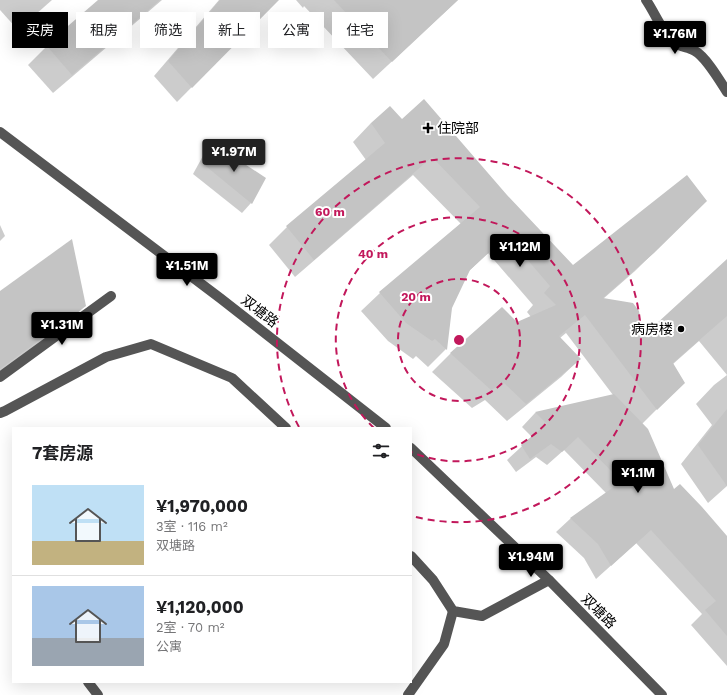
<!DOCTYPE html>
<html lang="zh">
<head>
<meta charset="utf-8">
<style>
  :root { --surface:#fff; --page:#f6f6f6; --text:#202124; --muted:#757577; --line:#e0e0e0; --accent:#000 }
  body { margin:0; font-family:"Work Sans","Noto Sans SC",sans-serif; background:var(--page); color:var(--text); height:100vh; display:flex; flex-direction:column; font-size:15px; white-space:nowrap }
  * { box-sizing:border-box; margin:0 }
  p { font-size:13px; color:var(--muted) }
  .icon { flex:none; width:22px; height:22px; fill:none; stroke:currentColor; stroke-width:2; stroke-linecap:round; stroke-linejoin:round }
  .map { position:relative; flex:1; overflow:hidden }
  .sheet { position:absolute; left:12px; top:427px; width:400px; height:256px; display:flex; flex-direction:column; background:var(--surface); border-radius:0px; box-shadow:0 4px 16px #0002 }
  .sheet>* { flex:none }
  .guide { position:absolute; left:12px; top:12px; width:400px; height:36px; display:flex; gap:8px }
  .price { position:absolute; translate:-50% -34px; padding:0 9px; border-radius:4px; background:var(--accent); color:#fff; font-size:13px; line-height:26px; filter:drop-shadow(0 1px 2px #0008) }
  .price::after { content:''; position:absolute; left:50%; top:24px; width:12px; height:9px; margin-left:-6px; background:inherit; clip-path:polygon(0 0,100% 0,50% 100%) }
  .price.current { background:#222; color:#fff }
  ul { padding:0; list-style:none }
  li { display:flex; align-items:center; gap:12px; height:100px; padding:0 20px }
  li+li { border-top:1px solid var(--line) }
  li span { display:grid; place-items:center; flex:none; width:112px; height:80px; border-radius:0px; color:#555 }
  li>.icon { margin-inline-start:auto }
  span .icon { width:48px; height:48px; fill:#fffc; stroke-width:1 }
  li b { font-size:17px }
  h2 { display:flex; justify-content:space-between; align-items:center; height:48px; padding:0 20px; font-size:17px }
  .pill { padding:0 14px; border-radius:0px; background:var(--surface); box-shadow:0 4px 16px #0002; font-size:14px; line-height:36px }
  .pill.current { background:var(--accent); color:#fff }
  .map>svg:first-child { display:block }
</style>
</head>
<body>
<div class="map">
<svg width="727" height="695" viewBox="0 0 727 695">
  <rect width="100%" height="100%" fill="#fff"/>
  <g fill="#0003">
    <path d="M0,0h52l-34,30 -18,-20z"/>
    <path d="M100,0h62l-109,93 -25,-28 19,-19z"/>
    <path d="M219,0h52v7l-94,95 -23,-26z"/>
    <path d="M296,0h162l-85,79 -69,-73 -1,2z"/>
    <path d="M402,120l104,76 67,70 133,-65 -71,70 -32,28 40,39 84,-77v114l-28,-34 -26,23 -8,37 -23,23 31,67 54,47v128l-36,-41 11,-11 -66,-71 -40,36 -12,-21 -28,-26 14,-13 36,-26 -42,-43 -17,15 -11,-8 -20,15 -9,-12 25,-23 -10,-10 13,-14 78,-18 -47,-62 -6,5 20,21 -19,18 -54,44 -22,-21 -13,8 -40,-36 18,-18 52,-46 15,15 14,-6 -4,-5 6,-7 -45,-52 -20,19 -17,35 -5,42 -18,18 -12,-11 -3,3 -25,-18 -27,-30 19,-18 81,-69 -48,-49 -118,102 -26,-32 18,-18 79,-67 -13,-18 18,-19z"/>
    <path d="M214,144l37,59 -9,10 -49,-39 11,-20z"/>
    <path d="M0,225l5,11 -5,5z"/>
    <path d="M0,292l85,14 -19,18 -66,49z"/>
    <path d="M727,375v111l-19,17 -27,-39 31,-39 -16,-21 18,-19z"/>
  </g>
  <g fill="#c4c4c4">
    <path d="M98,0h62l-88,75 -26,-30z"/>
    <path d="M220,0h59l-87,88 -24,-27z"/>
    <path d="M334,0h124l-66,62z"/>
    <path d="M424,99l83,96 66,70 114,-90 20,26 -53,52 -51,45 30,5 6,8 4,25 84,-77v57l-54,47 12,20 -28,27 -72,-95 -26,21 22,23 -55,45 -22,-21 -13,7 -41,-37 52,-46 15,15 39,-17 -12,-12 6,-7 -43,-50 -37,34 -18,38 -5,42 -12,-11 -3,2 -26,-18 -27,-31 101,-85 -48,-50 -118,103 -28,-34 99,-83 -14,-20 19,-17 12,13z"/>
    <path d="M213,143l53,35 -14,26 -50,-41z"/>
    <path d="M72,239l14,67 -86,63v-78z"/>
    <path d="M614,394l34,35 26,60 6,-5 22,23 25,29v100l-22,-26 11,-9 -65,-71 -40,36 -13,-22 -28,-26 45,-32 -2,-2 6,-5 -41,-42 -16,15 -11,-8 -21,15 -9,-14 26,-21 -12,-12z"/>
    <path d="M727,409v77l-29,-41z"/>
  </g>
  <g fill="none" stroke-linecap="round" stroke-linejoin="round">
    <g stroke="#555" stroke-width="10">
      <path d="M646,0c9,13 17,34 29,43 5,4 14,4 20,8 11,6 25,30 32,41"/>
      <path d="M0,132l220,166 166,130"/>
      <path d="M0,377l111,-81"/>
      <path d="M0,413l5,-2 101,-54 45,-13 81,34 54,50"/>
      <path d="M411,448l138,132 113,115"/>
      <path d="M411,556l22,24 20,31 29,5 67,-36"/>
      <path d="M88,682l10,13"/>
      <path d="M408,695l36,-51 9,-33"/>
    </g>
  </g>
  <g fill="none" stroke="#c2185b" stroke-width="2" stroke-dasharray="7 5">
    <circle cx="459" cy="340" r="61"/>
    <path d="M374 428A122 122 0 1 1 411 452"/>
    <path d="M299 427A182 182 0 1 1 412 516"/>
  </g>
  <g fill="#000" stroke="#fff" stroke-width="1.5">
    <path d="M426 122h4v4h4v4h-4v4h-4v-4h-4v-4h4z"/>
    <circle cx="681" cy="329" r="4"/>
  </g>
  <g text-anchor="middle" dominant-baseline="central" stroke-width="4" stroke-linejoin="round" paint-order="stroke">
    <g font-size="14" fill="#000" stroke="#fff" text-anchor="start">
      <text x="437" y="128">住院部</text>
      <text x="673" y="329" text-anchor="end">病房楼</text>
    </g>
    <g font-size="14" fill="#000" stroke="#fff">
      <text transform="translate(260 311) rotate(38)">双塘路</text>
      <text transform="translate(599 611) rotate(45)">双塘路</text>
    </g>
  </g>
  <circle cx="459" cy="340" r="6" fill="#c2185b" stroke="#fff" stroke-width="2"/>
  <g font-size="12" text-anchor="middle" font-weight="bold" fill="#c2185b" stroke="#fff" stroke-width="4" stroke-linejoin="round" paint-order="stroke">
    <text x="330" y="216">60 m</text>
    <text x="373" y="258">40 m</text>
    <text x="416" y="301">20 m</text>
  </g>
</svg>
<b class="price" style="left:675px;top:55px">¥1.76M</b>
<b class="price current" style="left:234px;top:173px">¥1.97M</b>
<b class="price" style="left:520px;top:268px">¥1.12M</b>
<b class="price" style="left:187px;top:287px">¥1.51M</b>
<b class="price" style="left:62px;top:346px">¥1.31M</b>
<b class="price" style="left:638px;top:494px">¥1.1M</b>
<b class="price" style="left:531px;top:578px">¥1.94M</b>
<div class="guide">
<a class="pill current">买房</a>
<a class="pill">租房</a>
<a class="pill">筛选</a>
<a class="pill">新上</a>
<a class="pill">公寓</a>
<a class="pill">住宅</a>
</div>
<section class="sheet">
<h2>7套房源<svg class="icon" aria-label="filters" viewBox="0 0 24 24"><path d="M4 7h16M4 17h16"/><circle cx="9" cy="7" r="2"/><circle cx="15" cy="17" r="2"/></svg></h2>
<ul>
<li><span style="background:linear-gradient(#bfe0f5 70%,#c2b280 0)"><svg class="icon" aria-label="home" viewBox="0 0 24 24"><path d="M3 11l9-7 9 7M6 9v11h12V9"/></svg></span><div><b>¥1,970,000</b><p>3室 · 116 m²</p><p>双塘路</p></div></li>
<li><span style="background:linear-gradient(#a9c7e8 65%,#9aa5b1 0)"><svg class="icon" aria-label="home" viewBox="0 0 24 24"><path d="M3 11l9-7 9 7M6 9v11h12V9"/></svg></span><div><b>¥1,120,000</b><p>2室 · 70 m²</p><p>公寓</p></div></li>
</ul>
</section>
</div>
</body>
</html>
